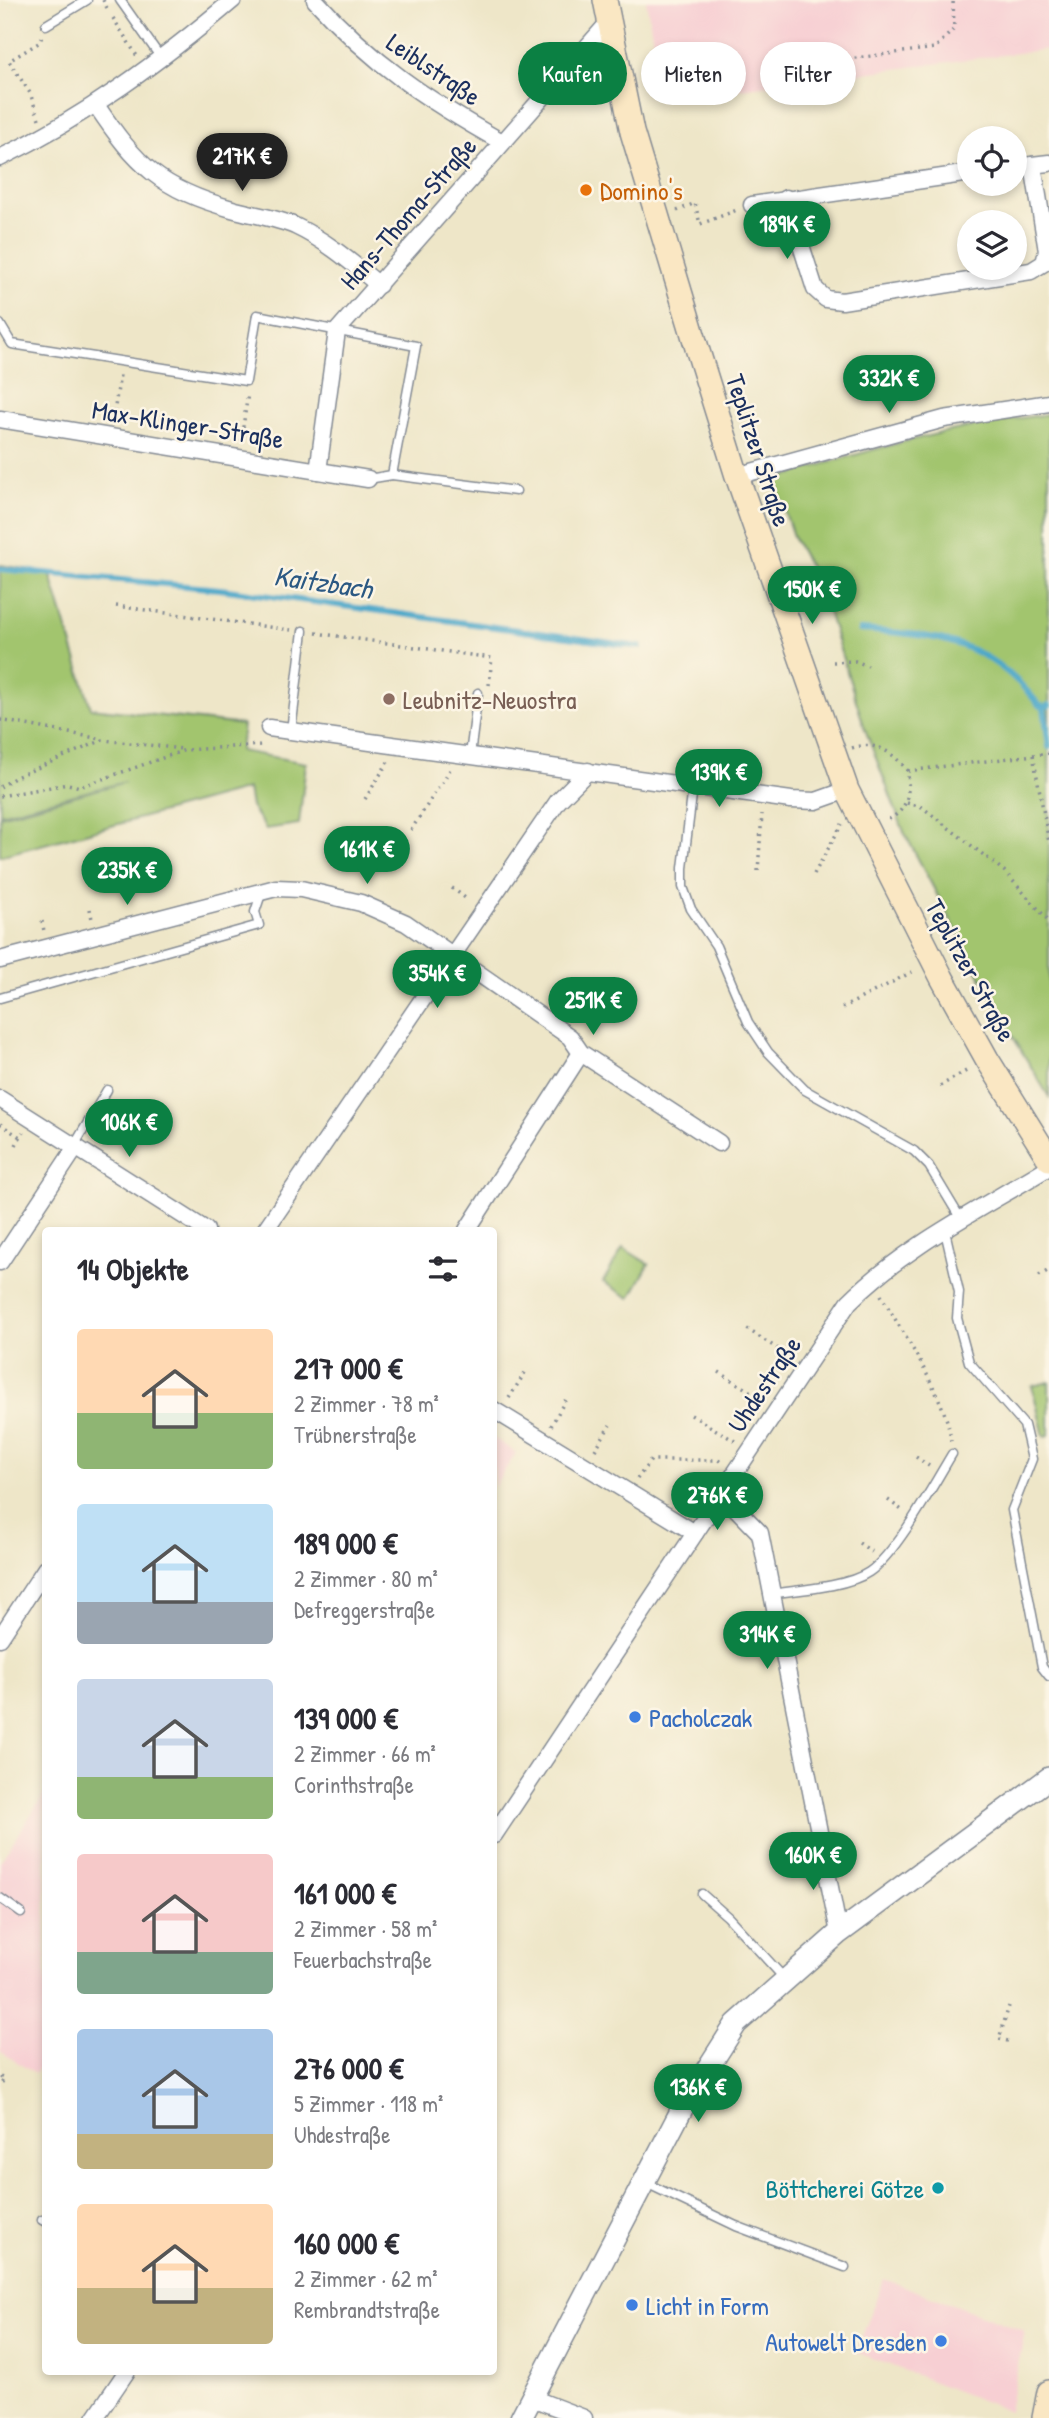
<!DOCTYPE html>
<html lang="de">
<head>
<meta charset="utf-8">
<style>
  :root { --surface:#fff; --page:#f7f7f7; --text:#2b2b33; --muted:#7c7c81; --accent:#0b8043 }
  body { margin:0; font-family:"Patrick Hand",sans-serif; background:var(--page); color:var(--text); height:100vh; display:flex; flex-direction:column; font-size:26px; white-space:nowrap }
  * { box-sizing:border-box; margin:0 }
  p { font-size:23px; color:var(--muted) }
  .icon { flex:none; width:38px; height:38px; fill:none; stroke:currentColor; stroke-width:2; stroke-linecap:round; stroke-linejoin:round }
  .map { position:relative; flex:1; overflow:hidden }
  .details { position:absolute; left:42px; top:1227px; width:455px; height:1148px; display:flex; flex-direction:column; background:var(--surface); border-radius:7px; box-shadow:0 4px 10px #0003 }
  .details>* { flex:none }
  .banner { position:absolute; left:518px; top:42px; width:425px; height:63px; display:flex; gap:14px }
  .controls { position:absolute; left:957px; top:126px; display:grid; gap:14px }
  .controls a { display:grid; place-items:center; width:70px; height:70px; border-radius:50%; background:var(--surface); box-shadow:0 4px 10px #0003; font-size:35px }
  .price { position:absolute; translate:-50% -60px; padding:0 16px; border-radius:24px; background:var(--accent); color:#fff; font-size:23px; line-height:46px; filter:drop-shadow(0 2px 4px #0008) }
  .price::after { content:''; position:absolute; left:50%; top:42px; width:21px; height:16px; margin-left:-10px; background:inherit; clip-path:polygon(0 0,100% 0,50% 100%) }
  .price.current { background:#222; color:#fff }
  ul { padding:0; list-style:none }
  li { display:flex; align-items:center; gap:21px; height:175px; padding:0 35px }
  li span { display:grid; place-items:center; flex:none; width:196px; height:140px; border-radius:7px; color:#555 }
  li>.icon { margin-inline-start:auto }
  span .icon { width:84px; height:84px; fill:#fffc; stroke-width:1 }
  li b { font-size:30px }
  h2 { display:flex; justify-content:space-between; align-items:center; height:84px; padding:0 35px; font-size:30px }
  .tag { padding:0 24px; border-radius:32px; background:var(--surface); box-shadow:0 4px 10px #0003; font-size:24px; line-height:63px }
  .tag.current { background:var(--accent); color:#fff }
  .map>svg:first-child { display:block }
</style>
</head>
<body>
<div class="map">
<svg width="1049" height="2418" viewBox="0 0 1049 2418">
  <rect width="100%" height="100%" fill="#fcf5e5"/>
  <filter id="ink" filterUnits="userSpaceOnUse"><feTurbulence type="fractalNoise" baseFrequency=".0143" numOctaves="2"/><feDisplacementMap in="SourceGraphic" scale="14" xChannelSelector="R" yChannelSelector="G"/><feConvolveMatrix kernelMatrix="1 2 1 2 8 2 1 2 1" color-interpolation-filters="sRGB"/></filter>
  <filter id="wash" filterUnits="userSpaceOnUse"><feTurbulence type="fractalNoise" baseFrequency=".00686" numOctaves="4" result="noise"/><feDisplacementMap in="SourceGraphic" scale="28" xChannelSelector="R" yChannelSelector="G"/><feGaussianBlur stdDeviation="1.57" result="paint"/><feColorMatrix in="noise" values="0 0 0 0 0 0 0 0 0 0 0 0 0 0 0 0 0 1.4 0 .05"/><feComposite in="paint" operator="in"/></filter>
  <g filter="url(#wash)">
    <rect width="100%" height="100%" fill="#eee6c8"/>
    <g fill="#f7cfd3">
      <path d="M646,0h403v49l-386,50z"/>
      <path d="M494,1438l22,15 -22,34z"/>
      <path d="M45,1793l1,264 -11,17 -35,-23v-189z"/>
      <path d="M884,2279l141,52 -16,80 -153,-59z"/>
    </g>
    <g fill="#a2c56e" stroke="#5e7a66" stroke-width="2">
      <path d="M1049,414v683l-43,-72 -102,-193 -39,-103 -46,-146 -25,-44 -20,-59c90,-30 181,-54 275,-66z"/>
      <path d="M0,565l50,8 41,135 152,17 -3,26 66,12 -7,61 -33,5 -15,-22 -3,-18 -248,67v-40l125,-34 -125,32z"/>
      <path d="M623,1248l26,16 -19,34 -27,-16z"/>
      <path d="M1049,1382v53l-5,1 -12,-50z"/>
    </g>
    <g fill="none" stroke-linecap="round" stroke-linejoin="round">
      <g stroke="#4ba7c9" stroke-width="6">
        <path d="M0,569l220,20 420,58"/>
        <path d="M860,630c79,5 126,9 179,75l5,2 5,-2"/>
        <path d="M1044,707l5,40"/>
      </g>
    </g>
  </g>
  <g filter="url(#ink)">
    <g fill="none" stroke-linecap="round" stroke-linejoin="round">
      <g stroke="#848a93" stroke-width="11">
        <g id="service">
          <path d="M120,0l41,58"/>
          <path d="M46,25l41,-25"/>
          <path d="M0,324l12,20 234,37 11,-66 159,31 -24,129 -24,4"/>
          <path d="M392,475l124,16"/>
          <path d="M291,731l12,-100"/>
          <path d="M470,755l8,-62"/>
          <path d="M693,787l-10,81v19l8,22 25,37 32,76 20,30 37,38 109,61 15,15 33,55"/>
          <path d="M0,998l259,-73 -4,-13 7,-21"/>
          <path d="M74,1146l33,-56"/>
          <path d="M945,1231l14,61 -2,26 12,44 55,63 8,34 -20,51 30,157 7,9"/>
          <path d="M770,1594c27,-4 77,-7 99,-22 27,-18 65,-88 83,-118"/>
          <path d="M702,1894l26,23 57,62"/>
          <path d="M0,1898l21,15"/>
          <path d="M646,2183l90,43 109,41"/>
          <path d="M42,2220l4,2"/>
        </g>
      </g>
      <g stroke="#848a93" stroke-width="19">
        <g id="minor">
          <path d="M315,0c58,64 112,100 187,142"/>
          <path d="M96,105c41,61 64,84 136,104 21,6 44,9 63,17 32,15 57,37 84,59"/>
          <path d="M0,158c85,-41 161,-97 233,-158"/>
          <path d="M1015,167l34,-4"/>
          <path d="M786,198l29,91 11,10 16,2 189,-30 13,-8 3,-12 -14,-86"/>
          <path d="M752,205l218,-32"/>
          <path d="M0,419l368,60"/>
          <path d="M318,471l19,-140 272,-309"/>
          <path d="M737,476l207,-57 105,-16"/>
          <path d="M269,728l522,72 25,1 31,-11"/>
          <path d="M0,960l276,-72 25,1 60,14 45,20 164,114 11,16 138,90"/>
          <path d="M0,1099l206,131"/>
          <path d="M265,1230l293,-429 30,-30"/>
          <path d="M467,1230l114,-177"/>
          <path d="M0,1262l76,-115"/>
          <path d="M494,1410l201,123"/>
          <path d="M721,1493l39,40 79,400"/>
          <path d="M0,1638l46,-70"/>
          <path d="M494,1835l355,-533c56,-56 132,-93 200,-135"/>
          <path d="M532,2398l52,20"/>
          <path d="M95,2418l32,-47"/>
        </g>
      </g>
      <g stroke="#848a93" stroke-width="24">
        <path id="tertiary" d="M521,2418l162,-311 53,-83 103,-91 210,-155"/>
      </g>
      <g stroke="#848a93" stroke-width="26">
        <g id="secondary">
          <path d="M605,0l27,132 65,216 40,128 110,314 95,188 45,81 62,100"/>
          <path d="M1044,2418l5,-26"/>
        </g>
      </g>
      <g stroke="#848a93" stroke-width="3.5" stroke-dasharray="2 5" stroke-linecap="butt">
        <path d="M103,0l4,8"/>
        <path d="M113,18l24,38"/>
        <path d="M792,66l143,-18 19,-19 -1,-29"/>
        <path d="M39,119l-9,-26 -21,-32 31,-19 2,-6"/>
        <path d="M677,211l18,-8 5,21 37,-14"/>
        <path d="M113,419l7,-44"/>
        <path d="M241,441l7,-48"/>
        <path d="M116,606l175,24"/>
        <path d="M316,633l176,25 -3,27"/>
        <path d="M833,662l22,-1 13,5"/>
        <path d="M0,720l101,19"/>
        <path d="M852,748c25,-8 41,5 56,23 1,23 1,39 -21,49"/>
        <path d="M1033,755l16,87"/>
        <path d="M908,771l141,-18"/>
        <path d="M0,787l16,-10 87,-37 80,9"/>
        <path d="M0,796l68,-12 12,3 105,-37 77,-5"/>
        <path d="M365,799l23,-37"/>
        <path d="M907,803l15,4 82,64 45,50"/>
        <path d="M411,830l39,-60"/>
        <path d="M758,871l4,-57"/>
        <path d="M814,874l28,-50"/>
        <path d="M452,888l16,12"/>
        <path d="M90,909l2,10"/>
        <path d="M42,921l2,10"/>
        <path d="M842,1008l74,-38"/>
        <path d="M940,1086l28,-16"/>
        <path d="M0,1124l20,13"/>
        <path d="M16,1145l7,-13"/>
        <path d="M1039,1276l10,-6"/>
        <path d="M881,1295c20,36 68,106 70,147"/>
        <path d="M747,1329l45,29"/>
        <path d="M719,1372l45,28"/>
        <path d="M509,1398l17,-27"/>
        <path d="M691,1415l44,26"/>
        <path d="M551,1426l16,-29"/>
        <path d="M595,1450l15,-25"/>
        <path d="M916,1457l13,9"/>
        <path d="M637,1479l14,-19h67l5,3"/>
        <path d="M888,1500l15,11"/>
        <path d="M859,1543l13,9"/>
        <path d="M1008,2041l-9,-2 10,-33"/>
        <path d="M0,2077l4,2 -4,7"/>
      </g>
      <use href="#service" stroke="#fff" stroke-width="8"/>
      <use href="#minor" stroke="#fff" stroke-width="16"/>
      <use href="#tertiary" stroke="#fff" stroke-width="21"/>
      <use href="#secondary" stroke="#fae7c3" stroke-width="23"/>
    </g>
  </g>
  <circle fill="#e8710a" stroke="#fcf5e5" stroke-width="2.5" cx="586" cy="190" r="7"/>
  <circle fill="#8d6e63" stroke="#fcf5e5" stroke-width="2.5" cx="389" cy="699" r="7"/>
  <g fill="#3f7fe0" stroke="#fcf5e5" stroke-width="2.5">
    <circle cx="635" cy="1717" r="7"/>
    <circle cx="632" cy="2305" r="7"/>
    <circle cx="941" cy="2341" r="7"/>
  </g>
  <circle fill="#0f9aa8" stroke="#fcf5e5" stroke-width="2.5" cx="938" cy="2188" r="7"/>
  <g text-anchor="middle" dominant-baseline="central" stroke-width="5" stroke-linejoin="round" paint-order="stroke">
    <g font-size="26" fill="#1b2f5e" stroke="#fcf5e5">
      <text transform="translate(434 69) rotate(34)">Leiblstraße</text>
      <text transform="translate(408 213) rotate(-49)">Hans-Thoma-Straße</text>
      <text transform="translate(188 424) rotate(9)">Max-Klinger-Straße</text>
      <text transform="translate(759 450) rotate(72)">Teplitzer Straße</text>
      <text transform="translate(971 970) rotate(61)">Teplitzer Straße</text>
      <text transform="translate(764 1384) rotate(-56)">Uhdestraße</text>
    </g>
    <g font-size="26" fill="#c56008" stroke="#fcf5e5" text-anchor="start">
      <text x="600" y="190">Domino's</text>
    </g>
    <g font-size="26" fill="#785e54" stroke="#fcf5e5" text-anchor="start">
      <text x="403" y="699">Leubnitz-Neuostra</text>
    </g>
    <g font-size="26" fill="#366cbe" stroke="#fcf5e5" text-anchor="start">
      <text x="649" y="1717">Pacholczak</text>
      <text x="646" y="2305">Licht in Form</text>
      <text x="927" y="2341" text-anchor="end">Autowelt Dresden</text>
    </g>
    <g font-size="26" fill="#0d838f" stroke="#fcf5e5" text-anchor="end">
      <text x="924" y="2188">Böttcherei Götze</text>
    </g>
    <g font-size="28" font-style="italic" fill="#2c5983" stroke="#fcf5e5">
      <text transform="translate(323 582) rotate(8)">Kaitzbach</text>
    </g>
  </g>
</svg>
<div class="controls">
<a><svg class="icon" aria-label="locate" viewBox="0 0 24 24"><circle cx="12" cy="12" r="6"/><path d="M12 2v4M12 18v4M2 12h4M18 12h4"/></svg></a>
<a><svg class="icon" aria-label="layers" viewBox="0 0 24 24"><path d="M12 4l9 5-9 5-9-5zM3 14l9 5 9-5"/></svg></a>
</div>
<b class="price current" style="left:242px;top:193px">217K €</b>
<b class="price" style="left:787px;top:261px">189K €</b>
<b class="price" style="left:889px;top:415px">332K €</b>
<b class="price" style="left:812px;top:626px">150K €</b>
<b class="price" style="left:719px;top:809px">139K €</b>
<b class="price" style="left:367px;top:886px">161K €</b>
<b class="price" style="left:127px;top:907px">235K €</b>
<b class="price" style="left:437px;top:1010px">354K €</b>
<b class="price" style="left:593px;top:1037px">251K €</b>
<b class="price" style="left:129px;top:1159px">106K €</b>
<b class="price" style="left:717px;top:1532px">276K €</b>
<b class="price" style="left:767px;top:1671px">314K €</b>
<b class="price" style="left:813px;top:1892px">160K €</b>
<b class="price" style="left:698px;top:2124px">136K €</b>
<div class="banner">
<a class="tag current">Kaufen</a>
<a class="tag">Mieten</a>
<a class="tag">Filter</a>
</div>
<section class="details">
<h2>14 Objekte<svg class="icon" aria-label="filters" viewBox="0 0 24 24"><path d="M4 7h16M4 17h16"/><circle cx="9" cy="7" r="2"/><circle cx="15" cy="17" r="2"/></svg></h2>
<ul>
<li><span style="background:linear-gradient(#ffd9b3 60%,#8fb573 0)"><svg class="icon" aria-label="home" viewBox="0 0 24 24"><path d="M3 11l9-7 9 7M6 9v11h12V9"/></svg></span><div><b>217 000 €</b><p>2 Zimmer · 78 m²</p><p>Trübnerstraße</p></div></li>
<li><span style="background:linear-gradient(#bfe0f5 70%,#9aa5b1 0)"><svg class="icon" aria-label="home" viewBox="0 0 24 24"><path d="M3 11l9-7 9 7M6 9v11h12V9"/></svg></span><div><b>189 000 €</b><p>2 Zimmer · 80 m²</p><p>Defreggerstraße</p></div></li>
<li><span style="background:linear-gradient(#c9d6e8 70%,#8fb573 0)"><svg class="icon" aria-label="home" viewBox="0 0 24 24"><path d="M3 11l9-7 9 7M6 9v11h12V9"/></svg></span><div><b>139 000 €</b><p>2 Zimmer · 66 m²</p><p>Corinthstraße</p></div></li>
<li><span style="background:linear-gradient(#f6c9c9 70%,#7fa58c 0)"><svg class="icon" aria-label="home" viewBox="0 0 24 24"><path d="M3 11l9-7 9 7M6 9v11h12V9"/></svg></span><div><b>161 000 €</b><p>2 Zimmer · 58 m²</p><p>Feuerbachstraße</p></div></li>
<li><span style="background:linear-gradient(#a9c7e8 75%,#c2b280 0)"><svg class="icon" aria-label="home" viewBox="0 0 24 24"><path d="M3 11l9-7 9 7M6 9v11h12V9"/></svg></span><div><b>276 000 €</b><p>5 Zimmer · 118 m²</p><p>Uhdestraße</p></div></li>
<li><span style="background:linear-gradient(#ffd9b3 60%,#c2b280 0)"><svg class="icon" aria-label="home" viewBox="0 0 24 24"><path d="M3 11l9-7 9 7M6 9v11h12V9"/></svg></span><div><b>160 000 €</b><p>2 Zimmer · 62 m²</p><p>Rembrandtstraße</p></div></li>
</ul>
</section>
</div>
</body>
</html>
